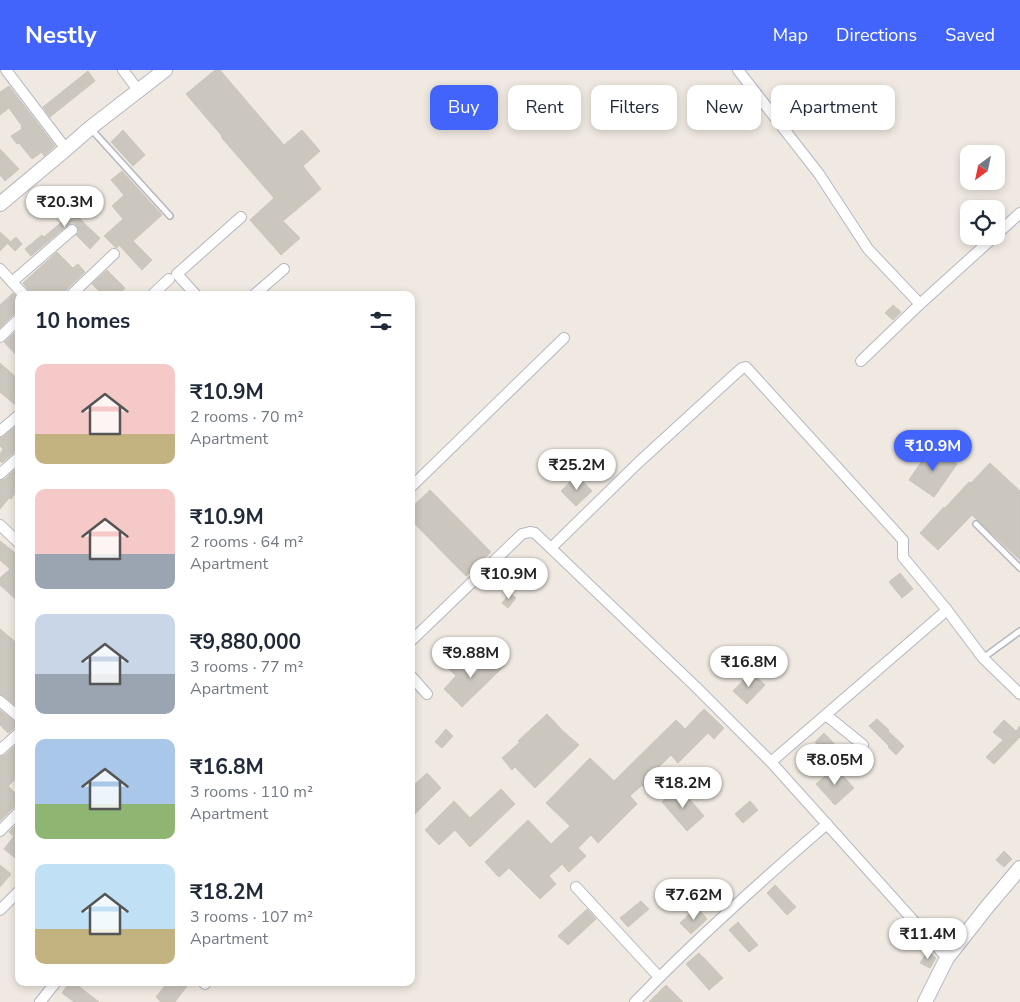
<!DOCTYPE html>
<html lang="en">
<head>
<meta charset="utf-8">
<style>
  :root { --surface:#fff; --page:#f2f2f3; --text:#1f2937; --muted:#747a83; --accent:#4264fb }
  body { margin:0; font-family:"Nunito Sans",sans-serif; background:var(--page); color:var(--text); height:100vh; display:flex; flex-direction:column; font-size:19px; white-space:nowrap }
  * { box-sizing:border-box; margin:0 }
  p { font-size:16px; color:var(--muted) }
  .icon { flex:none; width:28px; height:28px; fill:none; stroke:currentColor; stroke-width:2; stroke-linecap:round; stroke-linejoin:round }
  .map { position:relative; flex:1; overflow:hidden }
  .panel { position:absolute; left:15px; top:221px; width:400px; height:695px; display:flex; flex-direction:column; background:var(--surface); border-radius:10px; box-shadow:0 2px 8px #0003 }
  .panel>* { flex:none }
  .guide { position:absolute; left:430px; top:15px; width:475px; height:45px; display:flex; gap:10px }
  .needle { width:32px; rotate:213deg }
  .tools { position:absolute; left:960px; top:75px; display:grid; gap:10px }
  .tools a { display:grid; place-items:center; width:45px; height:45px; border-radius:10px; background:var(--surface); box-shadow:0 2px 8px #0003; font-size:25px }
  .price { position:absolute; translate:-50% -42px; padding:0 11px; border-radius:18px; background:#fff; color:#222; font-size:16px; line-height:32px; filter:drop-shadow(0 1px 2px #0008) }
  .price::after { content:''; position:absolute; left:50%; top:30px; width:15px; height:11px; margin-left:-8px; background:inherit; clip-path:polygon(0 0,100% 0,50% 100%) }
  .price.on { background:var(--accent); color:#fff }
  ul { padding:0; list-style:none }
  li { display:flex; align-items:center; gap:15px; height:125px; padding:0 20px }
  li span { display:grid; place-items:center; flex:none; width:140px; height:100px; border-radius:10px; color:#555 }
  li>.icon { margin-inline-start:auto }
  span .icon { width:60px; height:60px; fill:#fffc; stroke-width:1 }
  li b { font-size:21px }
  h2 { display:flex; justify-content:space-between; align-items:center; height:60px; padding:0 20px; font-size:21px }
  .pill { padding:0 18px; border-radius:10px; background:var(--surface); box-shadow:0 2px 8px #0003; font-size:18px; line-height:45px }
  .pill.on { background:var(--accent); color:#fff }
  header { display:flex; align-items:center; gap:30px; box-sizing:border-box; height:70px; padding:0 25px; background:var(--accent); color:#fff }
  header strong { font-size:24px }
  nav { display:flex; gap:28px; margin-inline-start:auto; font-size:18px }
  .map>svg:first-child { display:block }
</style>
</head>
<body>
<header>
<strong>Nestly</strong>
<nav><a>Map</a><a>Directions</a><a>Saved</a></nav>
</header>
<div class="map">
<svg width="1020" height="932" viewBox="0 0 1020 932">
  <rect width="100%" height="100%" fill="#efe9e1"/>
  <g fill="#cbc7bf" stroke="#cbc5ba">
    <path d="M215,0h5l64,75 18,-15 18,21 -17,15 18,23 -38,32 17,17 -19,17 -31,-35 24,-22 -53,-61 1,-1 -36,-42z"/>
    <path d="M88,1l7,10 -45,36 -7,-10z"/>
    <path d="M9,16l46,60 -11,10 -2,-4 -10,7 -13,-16 -2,1 -6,-8 11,-7 -1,-2 1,-1 -13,-18 -9,7v-23z"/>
    <path d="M123,60l22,25 -12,11 -22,-24z"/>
    <path d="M0,79l19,20 -14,12 -5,-6z"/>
    <path d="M122,101l40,44 -29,26 19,19 -10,10 -23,-25 -2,3 -2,-1 -11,-11 19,-17 -11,-13 12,-11 -13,-15z"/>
    <path d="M60,126l26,29 14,13 -10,11 -14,-14 3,-3 -2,-6 -3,-3h-4l-39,33 -6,-7 17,-14 2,2 20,-17 -14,-15z"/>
    <path d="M0,162l10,9 -10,10z"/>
    <path d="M16,167l6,7 -7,7 -7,-7z"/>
    <path d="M57,182l16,16 5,-4 7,8 -19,18 -2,5h-33l-2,-4 -6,-8z"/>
    <path d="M107,200l18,18 -6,7h-16l-11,-11z"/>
    <path d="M13,223l6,6v13l-5,2 -14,14v-23z"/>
    <path d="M893,235l8,7 -8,8 -8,-7z"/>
    <path d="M19,259v29l-15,-16z"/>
    <path d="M0,293l19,17v28l-19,-16z"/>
    <path d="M15,357l4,3v20l-5,2 -12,11 -2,-2v-7l3,-5 -3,-3v-8l4,-2z"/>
    <path d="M932,376l25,18 -23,33 -25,-17z"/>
    <path d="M990,393l30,28v69l-48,-45 -34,35 -18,-17 24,-26 1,1 24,-26 2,1z"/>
    <path d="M19,396v22l-8,11 -2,-1 -9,11v-28l5,-2z"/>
    <path d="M577,405l15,16 -16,15 -15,-15z"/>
    <path d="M430,420l61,62 -25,24 -55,-56v-12z"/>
    <path d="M0,471l19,15v46l-19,-17v-7l10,-9 -10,-9z"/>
    <path d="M900,503l13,16 -11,9 -13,-16z"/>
    <path d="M510,523l6,5 -8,10 -6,-5z"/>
    <path d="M0,559l19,16v63l-15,-12 -4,-2z"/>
    <path d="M493,584l12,11 -43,42 -18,-18 12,-13 -9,-9 4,-4 -3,-2 6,-6 20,20z"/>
    <path d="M751,602l14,13 -18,19 -14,-13z"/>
    <path d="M704,639l20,19 -10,11 -6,-6 -30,30 -7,-8 -13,13 9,8 -17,16 -8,-7 -12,11 7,8 -39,39 -7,-8 -13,13 8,8 -17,16 -7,-8 -13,12 7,8 -16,15 -31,-31 -10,9 -14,-15 43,-42 23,24 19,-18 -24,-23 44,-45 24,23 62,-61 9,9z"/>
    <path d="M0,640l15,12 4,2v2l-5,2 -6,5 -8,-8z"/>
    <path d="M547,644l16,17 16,14 -44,43 -20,-21 -3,3 -10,-12 18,-16 -2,-1z"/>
    <path d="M877,649l12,11 -1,1 16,15 -8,9 -8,-8 1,-1 -20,-20z"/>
    <path d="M1004,650l12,11 4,-5v11l-26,27 -8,-7 17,-17 -10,-8z"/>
    <path d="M446,659l7,7 -11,12 -7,-6z"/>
    <path d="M824,663l20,21 -9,9 -20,-21z"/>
    <path d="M19,672v34l-11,10 11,11v8l-5,2 -14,14v-64l5,-2z"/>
    <path d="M835,697l19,21 -19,17 -19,-21z"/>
    <path d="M427,703l14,15 -30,30v-29l4,-3 -1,-1z"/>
    <path d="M679,717l25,29 -17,15 -25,-29z"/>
    <path d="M501,719l14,15 -45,43 -15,-17 -16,15 -14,-15 29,-29 16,17z"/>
    <path d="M750,731l8,9 -15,13 -8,-9z"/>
    <path d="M19,752v39l-15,-12 10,-13 -5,-4z"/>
    <path d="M1004,781l8,8 -8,8 -8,-7z"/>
    <path d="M0,795l11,9 -11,13z"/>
    <path d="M775,815l21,22 -9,8 -20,-22z"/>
    <path d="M641,831l8,8 -21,18 -8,-9z"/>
    <path d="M697,837l10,12 -16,15 -11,-11z"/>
    <path d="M587,839l9,10 -28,26 -10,-9z"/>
    <path d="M738,852l20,23 -9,7 -20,-22z"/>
    <path d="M928,881l8,7 -6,10 -10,-5z"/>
    <path d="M699,883l24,25 -14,12 -23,-26z"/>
    <path d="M70,912h3l26,20h-25l-12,-9z"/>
    <path d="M168,912h22l-15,20h-14l-5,-5z"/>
    <path d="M666,915l17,17h-34z"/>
  </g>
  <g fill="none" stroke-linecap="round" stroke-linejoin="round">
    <g stroke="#b4b7c1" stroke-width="8">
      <g id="lane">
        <path d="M91,59l79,87"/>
        <path d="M976,454l44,44"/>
        <path d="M983,588l37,-27"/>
      </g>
    </g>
    <g stroke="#b4b7c1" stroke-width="12">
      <g id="street">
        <path d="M6,0l60,79"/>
        <path d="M123,0l15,20"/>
        <path d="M738,0l81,104 49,75 52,55"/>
        <path d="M996,165l24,-22"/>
        <path d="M0,199l24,26"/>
        <path d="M12,212l60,-52"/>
        <path d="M71,225l43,-41"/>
        <path d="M152,225l17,-16"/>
        <path d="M196,225l-19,-21 64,-57"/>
        <path d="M254,225l30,-26"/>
        <path d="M0,267l19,-18"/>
        <path d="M861,291l59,-57 75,-68"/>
        <path d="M0,361l19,-16"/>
        <path d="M0,404l19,-17"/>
        <path d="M411,417l153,-149"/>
        <path d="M0,455l19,18"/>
        <path d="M551,478l88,-86 94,-86 9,-8 4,-1 157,173v17l44,53 36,48 37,36"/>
        <path d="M411,571l111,-107 8,-2 5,1 161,154 75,75 176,196"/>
        <path d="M411,606l16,18"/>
        <path d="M0,631l19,16"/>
        <path d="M826,645l37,30"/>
        <path d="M0,680l19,-17"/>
        <path d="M771,692l176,-152"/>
        <path d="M0,761l19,-19"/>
        <path d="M576,817l83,90"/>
        <path d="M0,840l19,-19"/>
        <path d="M203,912l2,2"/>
        <path d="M40,932l16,-20"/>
        <path d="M635,932c61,-63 126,-121 192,-178"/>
      </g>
    </g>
    <g stroke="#b4b7c1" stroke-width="16">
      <g id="secondary">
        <path d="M0,134l66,-55 24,-21 75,-58"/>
        <path d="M925,932l22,-44 40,-51 33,-39"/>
      </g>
    </g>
    <use href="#lane" stroke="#fff" stroke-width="5"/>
    <use href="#street" stroke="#fff" stroke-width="10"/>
    <use href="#secondary" stroke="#fff" stroke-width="14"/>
  </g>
</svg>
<div class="tools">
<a><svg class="needle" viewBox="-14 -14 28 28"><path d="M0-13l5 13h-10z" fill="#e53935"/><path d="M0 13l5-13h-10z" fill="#747a83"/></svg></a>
<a><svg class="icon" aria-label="locate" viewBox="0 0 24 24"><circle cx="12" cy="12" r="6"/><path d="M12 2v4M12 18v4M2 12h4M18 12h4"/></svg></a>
</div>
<b class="price" style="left:65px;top:158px">₹20.3M</b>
<b class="price on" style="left:933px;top:402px">₹10.9M</b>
<b class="price" style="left:577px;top:421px">₹25.2M</b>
<b class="price" style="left:509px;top:530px">₹10.9M</b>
<b class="price" style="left:471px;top:609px">₹9.88M</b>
<b class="price" style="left:749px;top:618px">₹16.8M</b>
<b class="price" style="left:835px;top:716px">₹8.05M</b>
<b class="price" style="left:683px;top:739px">₹18.2M</b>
<b class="price" style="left:694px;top:851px">₹7.62M</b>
<b class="price" style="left:928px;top:890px">₹11.4M</b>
<div class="guide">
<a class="pill on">Buy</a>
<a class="pill">Rent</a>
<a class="pill">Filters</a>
<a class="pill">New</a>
<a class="pill">Apartment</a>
</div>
<section class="panel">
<h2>10 homes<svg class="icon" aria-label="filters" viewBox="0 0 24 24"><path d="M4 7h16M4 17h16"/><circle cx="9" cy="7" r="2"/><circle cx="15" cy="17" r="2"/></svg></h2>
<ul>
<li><span style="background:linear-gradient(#f6c9c9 70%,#c2b280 0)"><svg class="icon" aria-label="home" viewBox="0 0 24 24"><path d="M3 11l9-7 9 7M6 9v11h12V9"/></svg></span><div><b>₹10.9M</b><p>2 rooms · 70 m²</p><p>Apartment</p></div></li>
<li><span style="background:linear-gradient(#f6c9c9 65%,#9aa5b1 0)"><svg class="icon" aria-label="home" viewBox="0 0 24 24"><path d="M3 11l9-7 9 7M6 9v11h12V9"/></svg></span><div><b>₹10.9M</b><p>2 rooms · 64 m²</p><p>Apartment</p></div></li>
<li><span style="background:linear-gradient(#c9d6e8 60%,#9aa5b1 0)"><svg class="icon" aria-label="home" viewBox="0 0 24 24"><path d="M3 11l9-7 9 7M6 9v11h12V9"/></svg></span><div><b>₹9,880,000</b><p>3 rooms · 77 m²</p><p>Apartment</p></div></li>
<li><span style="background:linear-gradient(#a9c7e8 65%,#8fb573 0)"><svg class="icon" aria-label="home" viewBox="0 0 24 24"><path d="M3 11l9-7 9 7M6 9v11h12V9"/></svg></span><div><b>₹16.8M</b><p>3 rooms · 110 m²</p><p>Apartment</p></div></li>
<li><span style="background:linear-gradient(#bfe0f5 65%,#c2b280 0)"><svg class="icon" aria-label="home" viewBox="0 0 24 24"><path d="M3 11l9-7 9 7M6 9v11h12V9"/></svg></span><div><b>₹18.2M</b><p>3 rooms · 107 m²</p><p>Apartment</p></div></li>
</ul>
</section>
</div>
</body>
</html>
